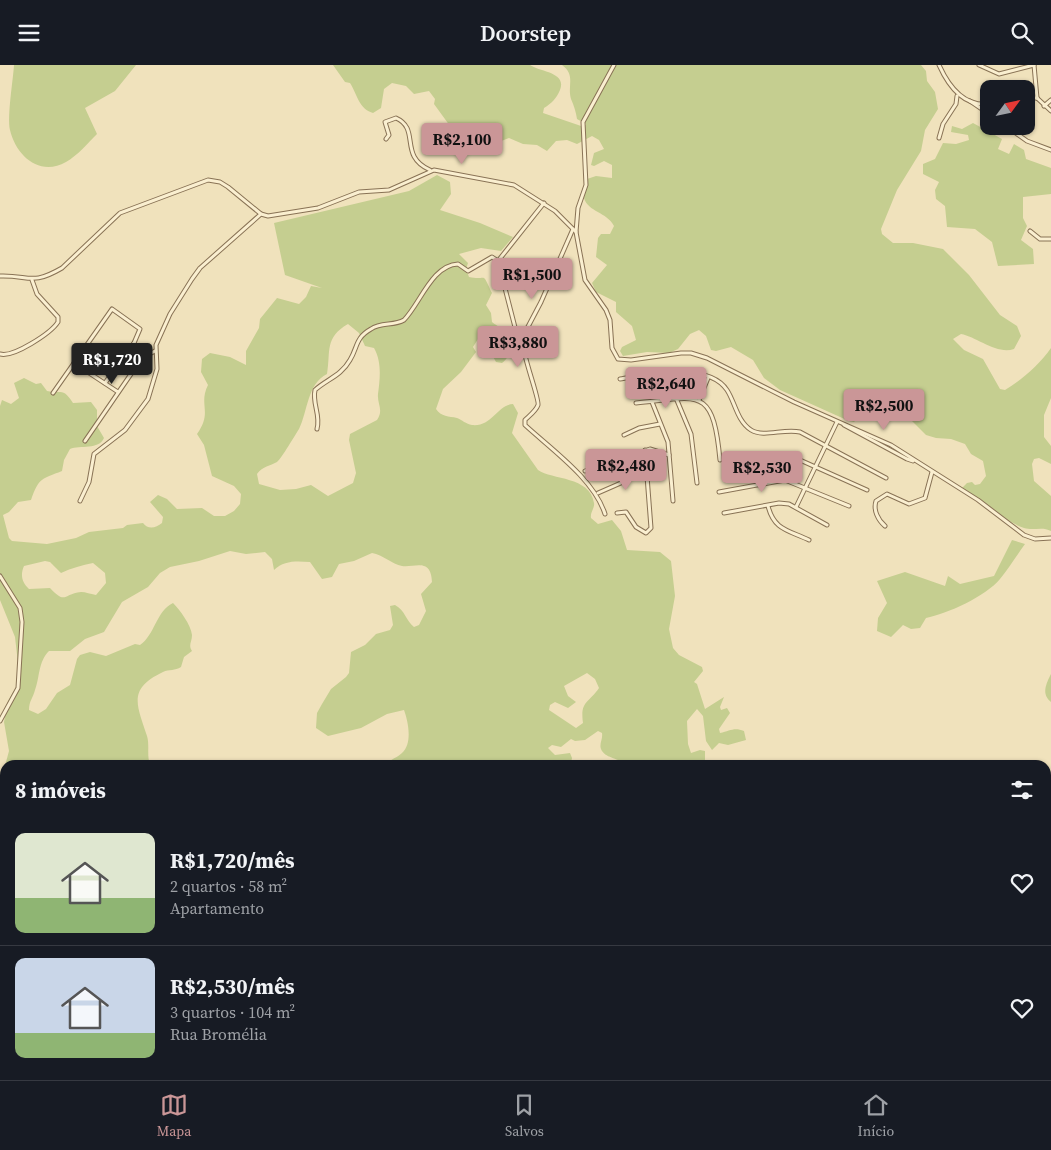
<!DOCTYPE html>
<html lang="pt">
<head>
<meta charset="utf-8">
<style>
  :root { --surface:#171b24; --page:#242831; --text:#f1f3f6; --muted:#9ea1a6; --line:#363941; --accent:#ca9697 }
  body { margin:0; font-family:"Source Serif 4",serif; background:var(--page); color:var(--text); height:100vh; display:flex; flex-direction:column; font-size:19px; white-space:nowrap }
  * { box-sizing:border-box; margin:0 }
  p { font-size:16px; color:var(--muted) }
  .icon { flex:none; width:28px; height:28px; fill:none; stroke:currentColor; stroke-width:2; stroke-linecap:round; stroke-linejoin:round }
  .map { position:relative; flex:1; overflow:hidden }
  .details { position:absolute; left:0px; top:695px; width:1051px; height:320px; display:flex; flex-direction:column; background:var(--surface); border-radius:15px 15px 0 0; box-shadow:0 1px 4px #0004 }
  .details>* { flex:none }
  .needle { width:32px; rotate:57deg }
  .controls { position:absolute; left:980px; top:15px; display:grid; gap:10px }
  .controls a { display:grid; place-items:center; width:55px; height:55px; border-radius:10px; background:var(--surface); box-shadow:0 1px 4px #0004; font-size:25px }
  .price { position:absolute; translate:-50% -42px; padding:0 11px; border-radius:5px; background:var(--accent); color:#111; font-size:16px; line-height:32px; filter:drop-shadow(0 1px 2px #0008) }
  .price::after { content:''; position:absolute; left:50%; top:30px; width:15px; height:11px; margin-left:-8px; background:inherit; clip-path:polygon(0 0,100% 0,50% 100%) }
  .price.selected { background:#222; color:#fff }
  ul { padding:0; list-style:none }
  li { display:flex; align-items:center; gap:15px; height:125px; padding:0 15px }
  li+li { border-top:1px solid var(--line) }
  li span { display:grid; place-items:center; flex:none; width:140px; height:100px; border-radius:10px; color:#555 }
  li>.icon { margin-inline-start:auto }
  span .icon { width:60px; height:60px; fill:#fffc; stroke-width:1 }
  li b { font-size:21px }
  h2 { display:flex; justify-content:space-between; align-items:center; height:60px; padding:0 15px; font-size:21px }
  header { display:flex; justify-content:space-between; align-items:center; height:65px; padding:0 15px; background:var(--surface); font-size:22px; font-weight:600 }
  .tab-bar { display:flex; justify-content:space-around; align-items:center; height:70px; border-top:1px solid var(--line); background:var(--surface); font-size:14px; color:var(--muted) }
  .tab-bar a { display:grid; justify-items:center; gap:2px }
  .tab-bar .selected { color:var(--accent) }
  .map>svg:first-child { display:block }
</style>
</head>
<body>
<header><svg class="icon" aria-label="menu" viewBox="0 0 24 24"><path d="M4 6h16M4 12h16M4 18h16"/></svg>Doorstep<svg class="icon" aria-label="search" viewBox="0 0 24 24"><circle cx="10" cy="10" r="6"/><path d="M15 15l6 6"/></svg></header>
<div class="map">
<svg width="1051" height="1015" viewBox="0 0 1051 1015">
  <rect width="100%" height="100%" fill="#f0e2bc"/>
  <g fill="#c5ce90" fill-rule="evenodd">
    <path d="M14,0h122l-21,26 -30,17 12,26c-9,9 -20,22 -31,28 -26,15 -50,-6 -56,-32 -3,-14 3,-49 4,-65z"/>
    <path d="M333,0h197c10,7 37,7 30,25 -4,9 -8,13 -16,18l-1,5 41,14 2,-3 -9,-5c-1,-7 -3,-13 -6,-20 -4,-13 5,-24 -9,-34h359l5,6 1,10 8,11 3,17 -13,21 -4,21 -24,39 -16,39 1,5 11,9h20l30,6 26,26 31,40 17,11 4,10 -7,13c-17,6 -37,-12 -53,-15l-8,5 11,11 19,9 17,30 5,1c18,-11 34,-25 46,-42v50l-7,17v22l7,9v18l-12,-6 -5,1 -2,5 2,17 17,15v35c-9,-5 -17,0 -27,-3 -15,-5 -26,-16 -39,-25 -8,-6 -16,-9 -23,-15l5,-5 5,-1 3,3 5,-1 6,-8 -3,-15 -12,-7 -6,-10 -14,-5 -15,-1 -10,-3 -22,-22 -5,-1 -9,4c-4,-3 -7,-3 -12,-5 -14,-4 -15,2 -24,11l-5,-1 -69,-31 -16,-12 -11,-18 -22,-13 -15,4 -5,-1 -5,-14 -7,-6 -9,4 -12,15 -9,4 -22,-1 -24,4 -3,-5 2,-4 14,-7 -4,-14 -16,-14v-10l-20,-10 -4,-9 15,-18 -11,-8 2,-19 3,-4h9l4,-8c-7,-14 -26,-14 -30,-28l3,-19 9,-3 16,2v-13l-8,-4 -10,5 -3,-1 3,-12 10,-4 -5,-9 -7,-4 -15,8 -10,-4 -11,1 -9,10 -10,-6 -14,-1 -14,-6 -13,5 1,6 -13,1c-3,-15 -18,-26 -34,-24l-16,-22 1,-5 -6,-8 -15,3 -8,-8 -14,-3 -8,6 -3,19 -8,5c-14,-4 -16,-19 -23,-30l-5,-1z"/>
    <path d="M973,58l29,16 -4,10 11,5 5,-10 10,6 2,9 25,9v26l-28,3v21l4,8 -6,14 12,9 1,15 -36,2 -6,-24 -17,-13 -28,-2 -2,-21 -9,-7 -1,-9 4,-8 -16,-8v-10l12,-5 8,-16 13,1 13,-4 -1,-5 -17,-3 1,-6 10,3z"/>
    <path d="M437,110l13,7 1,12 -11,16 40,13 33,14 -12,14 -20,-3 -22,6 9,9 -2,6 3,8c19,4 12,-7 23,16l-6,12 5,8 1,9c3,3 8,4 9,8 6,11 13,25 1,33l-6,-1 -10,-18 -8,-5 -5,8 3,5 -15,20 -18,17 -7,20c5,8 13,7 21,9 5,2 9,6 15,7 20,2 25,-20 41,-21l5,9 -6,20 26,37c14,10 52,6 56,33 1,5 -4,9 -3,15l7,6 14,-4 9,11 6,19 33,2 11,9 4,35 -6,33 4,19 6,7 23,12 1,4 -9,11 3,2 8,25 19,-12 -4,10 1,3 6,-2 3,5 -11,16 1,4c10,-2 14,-6 24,-2l2,9 -18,5 -9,-2 -7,7 -6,-9 -3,-25 -6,-7 -10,12 1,23 3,9 9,-3 5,1v14h-81c-5,-8 -19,-6 -23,-16 -2,-5 2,-10 1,-16l-4,-2 -13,9 -10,1 -4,-2 -10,8 -9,-2 -4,3 7,7 15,-2 2,5 -1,5 -5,2h-180c4,-6 11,-7 16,-12 11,-10 6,-32 2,-43l-17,4 -26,14 -33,8 -12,-8 1,-15 5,-9 9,-15 15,-12 3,-4 2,-21 14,-7 11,-11 14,-4 3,-5 -3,-19 5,-1c10,5 11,16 19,22l5,-2 7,-14 -5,-17 11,-12c-1,-25 -18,-14 -30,-16 -10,-2 -19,-11 -30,-13l-18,8 -15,3 -7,13 -10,2 -12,-17c-13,-1 -26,-2 -36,8l-2,-11 -7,-7 -19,2 -16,-3 -31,10 -29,6 -10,6 -12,14 -26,15 -18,30 -19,7 -15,12h-21c-11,11 -9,26 -14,39 -2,8 -6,11 -6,20l9,4 8,-5 11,-16 13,-8 7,-26 3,-4 10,-3 16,4 29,-12 5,1c15,-10 16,-34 33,-42 7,7 18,22 19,32 0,7 -4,10 0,16l-8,6 -3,10c-6,4 -12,2 -18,5 -36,17 -26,33 -16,64 3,9 -1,23 4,29h-146v50h-5v-31l9,-33 -5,-29 4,-21 8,-14 3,-15 -4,-35 -15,-37v-194l2,-6 9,4 8,-6 -5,-15 10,-5 12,6 5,-1 6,8c15,3 16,-4 26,12l18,-1 6,8v16l7,12c-5,12 -24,7 -34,11l-6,11 -2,11c-20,8 -23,6 -31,29l-13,2 -9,10 -6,3 6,23 3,3 35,3 29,-6 13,-6 34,-4 4,-3 16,-2c5,7 13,5 19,0l1,-6 -13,-15 8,-7 9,4 10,10 25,-1 12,8h11l9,-5 6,-7 1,-10 -7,-8 -22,-10 -8,-31 -7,-11c16,-22 1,-29 11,-49l-7,-13 1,-13 8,-6 20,4 16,8v-14l13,-23 1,-9 17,-21 22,6 7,-7 5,-11 11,2 -37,-13 -11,-52 135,-32zM348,259l11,9 6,13 9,2c8,14 6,31 4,46 -1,10 6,16 -1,26l-27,14 -1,6 7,33 -3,10 -25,13 -17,-11 -15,4 -16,1 -21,-6 -2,-10c6,-8 13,-8 20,-12 5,-4 18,-27 22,-33 9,-18 8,-45 28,-55 4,-23 -3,-36 21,-50zM45,496l5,1 11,11c11,-5 21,-8 32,-10l12,10 1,10 -10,12c-6,-1 -10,-3 -15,-3 -18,2 -15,13 -31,-4l-21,1c-7,-6 -9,-14 -5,-23zM587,608l8,6 4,9c-11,16 -19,13 -16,35l-7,5 -27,-18 1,-5 5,-3 13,6 8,-6 -8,-6 -4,-10z"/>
    <path d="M1012,475l13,4c-8,11 -16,24 -25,35 -14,17 -53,35 -74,39l-6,10 -9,1 -8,-4 -12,12 -14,-6 1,-13 9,-15 -10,-22 28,-9 40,14 3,-10 12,8 34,-8z"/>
    <path d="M1051,609v28c-10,-8 -5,-18 0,-28z"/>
    <path d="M5,817v193h305l5,5h-315v-195z"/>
    <path d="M339,1010h31l-3,5h-25z"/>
  </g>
  <path fill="#a0c1b8" stroke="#688e86" d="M0,762l5,1v46l-5,-1z"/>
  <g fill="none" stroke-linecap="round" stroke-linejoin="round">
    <g stroke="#688e86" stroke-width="1">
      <path d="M639,1010l11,1 4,4"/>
      <path d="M674,1015h13"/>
    </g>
    <g stroke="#887255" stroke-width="5">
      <g id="minor">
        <path d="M939,0c9,20 24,42 50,39"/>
        <path d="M979,0l20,9 35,-9"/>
        <path d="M1034,0l3,33"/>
        <path d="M1026,33h11"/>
        <path d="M1037,33l14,13"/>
        <path d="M970,36l19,13"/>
        <path d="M1044,41l7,-6"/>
        <path d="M1006,61l21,15 24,9"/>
        <path d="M939,73l4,-14 13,-20 1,-8"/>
        <path d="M386,74l3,-4 -4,-13 11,-4c25,11 2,38 34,52"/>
        <path d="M1030,166l10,8h11"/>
        <path d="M576,167l2,-24 8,-23 -3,-63 31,-57"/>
        <path d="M498,196l19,74 4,5 20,-38 32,-73"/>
        <path d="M498,196l46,-58"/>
        <path d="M0,211c30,-1 31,10 62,-8l58,-55 88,-33 12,2 8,5 33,27 7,2 50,-8 41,-16 30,-2 45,-20 80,15 41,26 21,21 9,48 21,30 4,10 2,28 6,11 13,1 50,-7h10l16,5 87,44 97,43 87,55 46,35 11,4 16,-1"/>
        <path d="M522,274c0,15 18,61 16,66 -2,6 -9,11 -13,15v5c26,24 69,54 80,89"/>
        <path d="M0,289c13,4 51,-21 58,-32v-5l-21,-23 -5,-14"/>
        <path d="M74,298l44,29"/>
        <path d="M620,314c28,-4 88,-18 107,11 8,12 10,31 24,40 13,8 33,-2 49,2l86,46"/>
        <path d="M105,318l29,-40"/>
        <path d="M53,328l59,-84 28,20 -6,14 8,15"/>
        <path d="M676,333l15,36 6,49"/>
        <path d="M699,335l9,-22"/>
        <path d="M652,337l16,40 5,59"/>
        <path d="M636,338c63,-6 77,-18 84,57"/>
        <path d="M844,360l63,34 6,2"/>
        <path d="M317,364c4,-14 -5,-25 -2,-39 12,-11 26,-14 35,-30 8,-13 5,-22 21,-31 10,-7 23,-3 33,-9 16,-16 28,-55 54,-56l10,7 24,-14 6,4"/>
        <path d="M624,370l15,-7 21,-4"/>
        <path d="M85,376l57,-83 13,-7"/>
        <path d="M742,398l49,-7 76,34"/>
        <path d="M585,406l65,-22 19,6"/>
        <path d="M719,427l66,-12 64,26"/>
        <path d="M598,428l48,-21"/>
        <path d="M80,436l9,-19 5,-28 31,-24 23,-31 9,-30 -1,-24 14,-31 22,-35 8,-11 61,-54"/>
        <path d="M768,441c6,24 20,24 41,34"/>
        <path d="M796,442l41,-85"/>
        <path d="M617,448l9,-1 10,15 10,6 5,-5 -6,-78"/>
        <path d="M724,448l55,-10 10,1 38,21"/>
        <path d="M885,461c-7,-6 -12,-16 -9,-25l11,-7 22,10 16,-6 7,-26"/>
        <path d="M0,511l20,32 2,14 -4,66 -18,33"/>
        <path d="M1046,726h5"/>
        <path d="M0,757h5"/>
        <path d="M1046,771l2,-12"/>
        <path d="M1046,828h5"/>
        <path d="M1046,905l5,-1"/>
        <path d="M1046,991l5,8"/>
        <path d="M454,1010l2,5"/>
        <path d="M550,1010l2,5"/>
        <path d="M569,1010l2,5"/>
        <path d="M598,1010l4,5"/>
        <path d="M588,1014l6,-4"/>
        <path d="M1017,1014l8,-4"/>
        <path d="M750,1015v-5"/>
        <path d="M801,1015l2,-5"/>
        <path d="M841,1015l23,-5 7,5"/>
        <path d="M971,1015l3,-5"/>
      </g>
    </g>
    <use href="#minor" stroke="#faefd0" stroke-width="3"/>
  </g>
</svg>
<div class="controls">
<a><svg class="needle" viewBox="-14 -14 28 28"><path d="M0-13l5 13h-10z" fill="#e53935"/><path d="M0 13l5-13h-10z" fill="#9ea1a6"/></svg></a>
</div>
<b class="price" style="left:462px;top:100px">R$2,100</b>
<b class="price" style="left:532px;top:235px">R$1,500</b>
<b class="price" style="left:518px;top:303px">R$3,880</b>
<b class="price selected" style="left:112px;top:320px">R$1,720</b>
<b class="price" style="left:666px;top:344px">R$2,640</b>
<b class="price" style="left:884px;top:366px">R$2,500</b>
<b class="price" style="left:626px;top:426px">R$2,480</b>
<b class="price" style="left:762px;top:428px">R$2,530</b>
<section class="details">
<h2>8 imóveis<svg class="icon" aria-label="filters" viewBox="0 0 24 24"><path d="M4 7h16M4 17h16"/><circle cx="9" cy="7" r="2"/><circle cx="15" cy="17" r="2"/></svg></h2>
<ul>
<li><span style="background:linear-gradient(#dfe7d0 65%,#8fb573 0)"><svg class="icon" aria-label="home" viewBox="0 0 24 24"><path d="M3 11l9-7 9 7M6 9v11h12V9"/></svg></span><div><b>R$1,720/mês</b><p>2 quartos · 58 m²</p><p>Apartamento</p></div><svg class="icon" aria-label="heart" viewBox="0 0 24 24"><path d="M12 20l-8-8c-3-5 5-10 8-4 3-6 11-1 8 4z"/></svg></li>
<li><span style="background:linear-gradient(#c9d6e8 75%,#8fb573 0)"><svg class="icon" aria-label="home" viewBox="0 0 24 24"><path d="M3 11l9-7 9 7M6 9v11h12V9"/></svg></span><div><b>R$2,530/mês</b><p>3 quartos · 104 m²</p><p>Rua Bromélia</p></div><svg class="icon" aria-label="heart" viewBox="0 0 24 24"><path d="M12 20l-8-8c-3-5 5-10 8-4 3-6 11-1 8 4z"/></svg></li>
</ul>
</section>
</div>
<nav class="tab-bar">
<a class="selected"><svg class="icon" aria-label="map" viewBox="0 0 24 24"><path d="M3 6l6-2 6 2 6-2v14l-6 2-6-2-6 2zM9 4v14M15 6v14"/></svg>Mapa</a>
<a><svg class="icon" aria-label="saved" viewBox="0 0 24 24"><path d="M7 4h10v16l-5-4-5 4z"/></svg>Salvos</a>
<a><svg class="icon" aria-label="home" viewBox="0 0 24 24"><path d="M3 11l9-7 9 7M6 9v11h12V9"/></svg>Início</a>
</nav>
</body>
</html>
